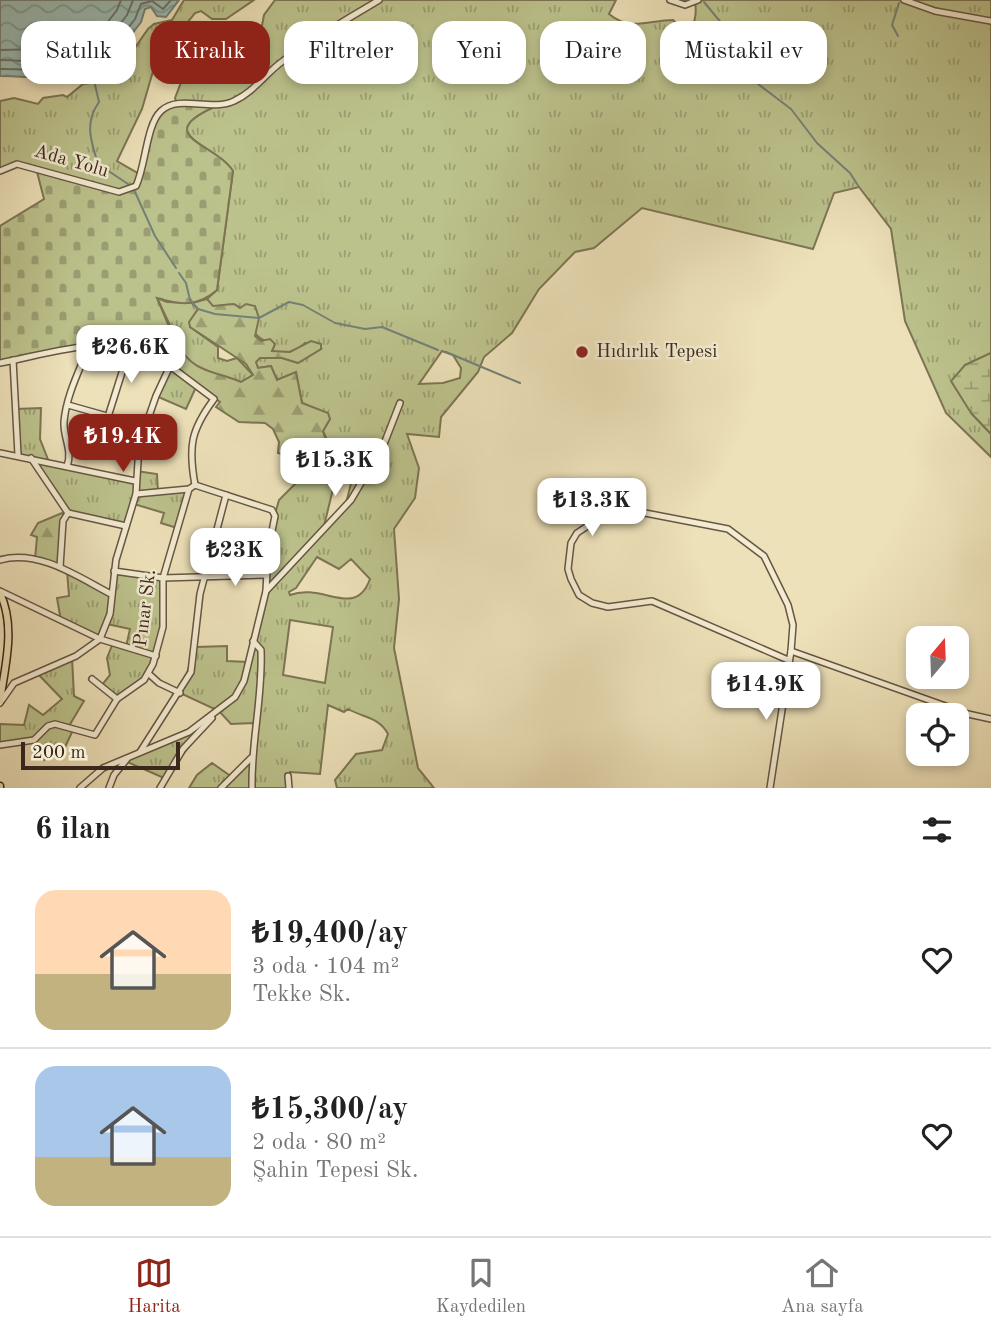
<!DOCTYPE html>
<html lang="tr">
<head>
<meta charset="utf-8">
<style>
  :root { --surface:#fff; --page:#f6f6f6; --text:#222; --muted:#767676; --line:#e0e0e0; --accent:#8f2418 }
  body { margin:0; font-family:"Old Standard TT",serif; background:var(--page); color:var(--text); height:100vh; display:flex; flex-direction:column; font-size:26px; white-space:nowrap }
  * { box-sizing:border-box; margin:0 }
  p { font-size:23px; color:var(--muted) }
  .icon { flex:none; width:38px; height:38px; fill:none; stroke:currentColor; stroke-width:2; stroke-linecap:round; stroke-linejoin:round }
  .map { position:relative; height:788px; overflow:hidden }
  .side { display:flex; flex-direction:column; background:var(--surface); flex:1 }
  .side>* { flex:none }
  .top-card { position:absolute; left:21px; top:21px; width:950px; height:63px; display:flex; gap:14px }
  .needle { width:46px; rotate:19deg }
  .controls { position:absolute; left:906px; top:626px; display:grid; gap:14px }
  .controls a { display:grid; place-items:center; width:63px; height:63px; border-radius:14px; background:var(--surface); box-shadow:0 4px 10px #0003; font-size:35px }
  .scale { position:absolute; left:21px; bottom:18px; width:159px; box-sizing:border-box; padding-left:7px; border:4px solid #3b281c; border-top:0; font-size:19px; line-height:24px; white-space:nowrap; color:#3b281c; -webkit-text-stroke:5px #f3ecd2; paint-order:stroke }
  .price { position:absolute; translate:-50% -60px; padding:0 16px; border-radius:14px; background:#fff; color:#222; font-size:23px; line-height:46px; filter:drop-shadow(0 2px 4px #0008) }
  .price::after { content:''; position:absolute; left:50%; top:42px; width:21px; height:16px; margin-left:-10px; background:inherit; clip-path:polygon(0 0,100% 0,50% 100%) }
  .price.current { background:var(--accent); color:#fff }
  ul { padding:0; list-style:none }
  li { display:flex; align-items:center; gap:21px; height:175px; padding:0 35px }
  li+li { border-top:2px solid var(--line) }
  li span { display:grid; place-items:center; flex:none; width:196px; height:140px; border-radius:21px; color:#555 }
  li>.icon { margin-inline-start:auto }
  span .icon { width:84px; height:84px; fill:#fffc; stroke-width:1 }
  li b { font-size:30px }
  h2 { display:flex; justify-content:space-between; align-items:center; height:84px; padding:0 35px; font-size:30px }
  .chip { padding:0 24px; border-radius:21px; background:var(--surface); box-shadow:0 4px 10px #0003; font-size:24px; line-height:63px }
  .chip.current { background:var(--accent); color:#fff }
  .menu { display:flex; justify-content:space-around; align-items:center; height:98px; border-top:2px solid var(--line); background:var(--surface); font-size:19px; color:var(--muted) }
  .menu a { display:grid; justify-items:center; gap:4px }
  .menu .current { color:var(--accent) }
  .map>svg:first-child { display:block }
</style>
</head>
<body>
<div class="map">
<svg width="991" height="788" viewBox="0 0 991 788">
  <defs>
    <pattern id="grass-tufts" width="24" height="20" patternUnits="userSpaceOnUse" patternTransform="scale(1.75)"><rect width="24" height="20" fill="#bcc28c"/><path d="M3 7l-1-3M5 7V3M7 7l1-3M15 17l-1-3M17 17v-4M19 17l1-3" fill="none" stroke="#9a9e72"/></pattern>
    <pattern id="forest-firs" width="22" height="20" patternUnits="userSpaceOnUse" patternTransform="scale(1.75)"><rect width="22" height="20" fill="#bcc28c"/><path d="M5 1l3.5 6h-7zM16 11l3.5 6h-7z" fill="#9a9e72"/></pattern>
    <pattern id="wetland-marsh" width="20" height="14" patternUnits="userSpaceOnUse" patternTransform="scale(1.75)"><rect width="20" height="14" fill="#bcc28c"/><path d="M1 5h8M5 5V1M11 12h8M15 12V8" fill="none" stroke="#9a9e72"/></pattern>
    <pattern id="cemetery-stones" width="16" height="16" patternUnits="userSpaceOnUse" patternTransform="scale(1.75)"><rect width="16" height="16" fill="#bcc28c"/><path d="M2 7V4a2 2 0 0 1 4 0v3zM10 15v-3a2 2 0 0 1 4 0v3z" fill="#9a9e72"/></pattern>
    <pattern id="water-waves" width="16" height="10" patternUnits="userSpaceOnUse" patternTransform="scale(1.75)"><rect width="16" height="10" fill="#9abcb4"/><path d="M0 5q4-4 8 0t8 0" fill="none" stroke="#7f9992"/></pattern>
  </defs>
  <rect width="100%" height="100%" fill="#ede1b9"/>
  <filter id="stains"><feTurbulence type="fractalNoise" baseFrequency=".00286" numOctaves="4"/><feColorMatrix values="0 0 0 0 .2 0 0 0 0 .09 0 0 0 0 .02 0 0 0 .5 -.17"/></filter>
  <radialGradient id="worn" r=".72"><stop offset=".6" stop-color="#630" stop-opacity="0"/><stop offset="1" stop-color="#630" stop-opacity=".3"/></radialGradient>
  <g fill="url(#grass-tufts)" stroke="#7c7554" stroke-width="2" fill-rule="evenodd">
    <path d="M184,0h70l-28,19h-14l-11,-8 -6,2 -39,48 -14,48 -25,52 24,14 -5,11 -17,6 -95,-27 -24,5v-69l14,-3 24,6 5,-6 20,-3 4,2 16,-13 24,-3 9,-6 32,-46 6,-5 18,-4z"/>
    <path d="M275,0h341l-7,14c22,18 40,6 64,6l13,13c9,-6 11,-19 9,-31l-25,-2h321v353l-26,12 6,48 20,21v23l-45,-44 -41,-92 -14,-92 -32,-42 -25,6 -21,56 -171,-41 -48,40 -19,4 -36,37 -27,44 -28,24 -6,15 -37,45 -2,20 -32,-3 12,34 -4,30 -21,31 5,70 -5,49 24,120 16,20h-97l-2,-8 21,-26 26,-4 6,-16c-9,-17 -24,-16 -40,-25l-4,3 -16,-7 -8,69 -30,-2 -1,16h-100l8,-13 15,-12 20,14 19,-19 3,-35 -23,1 -12,-13 -39,-18 16,-46 31,-1v15l21,1 18,-71 9,-77 4,-14 28,-28 10,-1 11,-29 -5,-11 7,-12 -8,-7 -20,-9 -6,-30 -19,7 -6,-14 -13,2 -3,-6 4,-4h23l16,5 23,-14 -16,-6c-9,9 -22,12 -33,8l3,-7c-32,-6 -23,-34 -40,-39 -6,-2 -15,2 -23,1l-5,-7 10,-9 16,-119c-7,-6 -13,-14 -21,-19 -31,-19 -37,-27 2,-45l-37,-3 -2,-6c19,-48 9,-41 55,-33l19,-11 4,-16 7,-2 4,-21zM442,351l11,4 8,13 -1,10 -17,5 -24,1zM343,448l16,4 -14,55 -21,19zM317,557l22,12 12,-10 19,20c-15,41 -47,3 -80,16l-1,-3 7,-4zM290,620l43,7 -8,56 -42,-8z"/>
    <path d="M157,298l10,4 25,1 6,6 -8,13v5l28,20v11l9,3 10,-3 16,17 -12,7 -21,-5 -33,-16z"/>
    <path d="M170,366l27,19 -11,24 -30,-13z"/>
    <path d="M41,408l-1,31 9,23 86,19 1,-10 21,3 1,19 31,-4 -12,39 -16,-5 3,-10 -30,-9 -8,22 -58,-13 -37,-55 -13,-3 -2,-46z"/>
    <path d="M67,571l44,22 3,-22 49,7v49l-14,47 -32,25 -16,-13 9,-11 -3,-17 6,-15 13,4 4,-18 -23,-5 -7,15 -39,-18 -4,-23 12,-2z"/>
    <path d="M72,658l2,38 10,5 -15,25 5,2 -9,19 -6,-2 -15,15 -10,-20 -34,5v-21l24,1 5,-20 14,10 19,-16 -25,-26z"/>
    <path d="M216,713l-52,65 -39,-17 44,-20z"/>
  </g>
  <g fill="url(#forest-firs)" stroke="#7c7554" stroke-width="2">
    <path d="M207,299l6,7 21,-2 6,4 6,-4 9,2 4,12 -4,18 6,5 9,-2 5,5 -3,7 18,1 21,-11 10,3v5l-23,14 -16,-5h-22l-4,4 2,6 13,-2 6,14 19,-8 6,31 26,10 2,6 -7,12c5,21 15,22 -6,41l-14,-1 -11,-14 -14,-4 1,-11 -6,-13 -8,-6 -26,-1 -23,-15 4,-5 -50,-36 -4,-9 10,-14c20,32 34,26 65,39l12,-7 -7,-11 -56,-37 -1,-5 9,-13 -6,-6z"/>
    <path d="M62,513l2,3 -4,51 -25,-8 2,-22 -6,-2 7,-12z"/>
  </g>
  <path fill="url(#wetland-marsh)" stroke="#7c7554" stroke-width="2" d="M991,353v81l-20,-21 -20,-32 14,-16z"/>
  <path fill="url(#cemetery-stones)" stroke="#7c7554" stroke-width="2" d="M170,105l46,1c-67,30 1,38 17,65l-16,119c-19,17 -38,15 -60,8l19,45 -10,14 -64,-13 -102,19v-137l44,-27 -8,-31 83,24 17,-6 17,-66z"/>
  <path fill="url(#water-waves)" stroke="#748177" stroke-width="2" d="M0,0h179l-13,17 -9,-1 -6,-9 -6,2 -4,13 -38,50c-33,12 -69,4 -103,4z"/>
  <g fill="none" stroke-linecap="round" stroke-linejoin="round">
    <g stroke="#6a7268" stroke-width="2">
      <path d="M0,50l44,-1 26,4 16,-3 31,-40 4,-10"/>
      <path d="M0,60c26,0 71,7 93,-1l34,-44 6,-15"/>
      <path d="M0,69c32,-1 67,8 98,-2l37,-48 6,-15 11,-3 11,8 8,-9"/>
    </g>
    <g stroke="#748177" stroke-width="2">
      <path d="M704,2l28,34 2,15 20,30 37,28 26,34 33,30 9,14"/>
      <path d="M898,36l-6,-11 7,-22"/>
      <path d="M93,76l6,26c-15,21 -8,39 -1,62l30,20"/>
      <path d="M135,192l20,44 21,32"/>
      <path d="M179,273l7,10 4,17 8,9 17,5 44,4 30,-16 14,3 32,18 30,6 17,-2 56,23"/>
      <path d="M446,352l74,31"/>
    </g>
    <g stroke="#685643" stroke-width="8">
      <g id="minor">
        <path d="M670,0l15,5 13,-5"/>
        <path d="M904,0l31,11 56,10"/>
        <path d="M0,171l17,-7 102,28 17,-6c10,-21 10,-61 25,-75 18,-17 50,1 73,-10 18,-8 30,-25 45,-37 31,-24 67,-44 100,-64"/>
        <path d="M130,347l-24,76 6,6 29,9"/>
        <path d="M13,360l5,95"/>
        <path d="M0,363c52,-10 115,-32 166,-6l4,9 44,33c-23,31 -26,47 -19,86"/>
        <path d="M68,405l39,11"/>
        <path d="M0,453l135,28"/>
        <path d="M31,458l37,55"/>
        <path d="M67,466c6,-15 -4,-29 -3,-44 2,-26 16,-53 25,-76"/>
        <path d="M136,494l53,-5 6,-4 77,25 3,6 -7,35 -2,40"/>
        <path d="M68,513l58,13"/>
        <path d="M0,560c39,-11 78,17 111,34"/>
        <path d="M60,567l3,-46 5,-8"/>
        <path d="M114,571l49,7 103,-3"/>
        <path d="M0,591l100,48 56,17"/>
        <path d="M791,651l177,63 23,5"/>
        <path d="M149,674l10,9 21,10"/>
        <path d="M92,679l25,20"/>
        <path d="M0,703l14,-20 62,-27 24,-17 10,-25 6,-54 20,-66 3,-49 17,-49 14,-30"/>
        <path d="M0,745l34,-5 14,-14 7,-2 40,11 22,-36 27,-19 9,-16 10,-37v-49l26,-89"/>
        <path d="M140,752l51,-80 9,-78 26,-99"/>
        <path d="M288,776l1,12"/>
        <path d="M80,788l23,-20 86,-36 46,-35 9,-16 22,-90 85,-91 33,-56 16,-41"/>
        <path d="M109,788l5,-13 13,-16"/>
        <path d="M160,788l23,-39 29,-31"/>
        <path d="M221,788l30,-30"/>
        <path d="M252,788c-1,-47 11,-91 9,-138l-8,-9"/>
        <path d="M770,788l21,-137 2,-26 -5,-20 -24,-49 -36,-27 -83,-16 -44,4 -24,16 -6,10 -3,26 3,10 8,16 13,8 16,4 44,-6 136,59"/>
      </g>
    </g>
    <g stroke="#3b281c" stroke-width="9">
      <g id="major">
        <path d="M0,593c16,34 5,73 0,108"/>
        <path d="M0,786v2"/>
      </g>
    </g>
    <use href="#minor" stroke="#f3ecd2" stroke-width="5"/>
    <use href="#major" stroke="#ede1b9" stroke-width="6"/>
  </g>
  <circle fill="#8f2418" stroke="#f3ecd2" stroke-width="2.5" cx="582" cy="352" r="7"/>
  <g text-anchor="middle" dominant-baseline="central" stroke-width="5" stroke-linejoin="round" paint-order="stroke">
    <g font-size="19" fill="#3b281c" stroke="#f3ecd2">
      <text transform="translate(71 162) rotate(16)">Ada Yolu</text>
      <text transform="translate(146 608) rotate(-83)">Pınar Sk.</text>
    </g>
    <g font-size="19" fill="#3b281c" stroke="#f3ecd2" text-anchor="start">
      <text x="596" y="352">Hıdırlık Tepesi</text>
    </g>
  </g>
  <rect width="100%" height="100%" filter="url(#stains)"/>
  <rect width="100%" height="100%" fill="url(#worn)"/>
</svg>
<div class="controls">
<a><svg class="needle" viewBox="-14 -14 28 28"><path d="M0-13l5 13h-10z" fill="#e53935"/><path d="M0 13l5-13h-10z" fill="#767676"/></svg></a>
<a><svg class="icon" aria-label="locate" viewBox="0 0 24 24"><circle cx="12" cy="12" r="6"/><path d="M12 2v4M12 18v4M2 12h4M18 12h4"/></svg></a>
</div>
<div class="scale">200 m</div>
<b class="price" style="left:131px;top:385px">₺26.6K</b>
<b class="price current" style="left:123px;top:474px">₺19.4K</b>
<b class="price" style="left:335px;top:498px">₺15.3K</b>
<b class="price" style="left:592px;top:538px">₺13.3K</b>
<b class="price" style="left:235px;top:588px">₺23K</b>
<b class="price" style="left:766px;top:722px">₺14.9K</b>
<div class="top-card">
<a class="chip">Satılık</a>
<a class="chip current">Kiralık</a>
<a class="chip">Filtreler</a>
<a class="chip">Yeni</a>
<a class="chip">Daire</a>
<a class="chip">Müstakil ev</a>
</div>
</div>
<section class="side">
<h2>6 ilan<svg class="icon" aria-label="filters" viewBox="0 0 24 24"><path d="M4 7h16M4 17h16"/><circle cx="9" cy="7" r="2"/><circle cx="15" cy="17" r="2"/></svg></h2>
<ul>
<li><span style="background:linear-gradient(#ffd9b3 60%,#c2b280 0)"><svg class="icon" aria-label="home" viewBox="0 0 24 24"><path d="M3 11l9-7 9 7M6 9v11h12V9"/></svg></span><div><b>₺19,400/ay</b><p>3 oda · 104 m²</p><p>Tekke Sk.</p></div><svg class="icon" aria-label="heart" viewBox="0 0 24 24"><path d="M12 20l-8-8c-3-5 5-10 8-4 3-6 11-1 8 4z"/></svg></li>
<li><span style="background:linear-gradient(#a9c7e8 65%,#c2b280 0)"><svg class="icon" aria-label="home" viewBox="0 0 24 24"><path d="M3 11l9-7 9 7M6 9v11h12V9"/></svg></span><div><b>₺15,300/ay</b><p>2 oda · 80 m²</p><p>Şahin Tepesi Sk.</p></div><svg class="icon" aria-label="heart" viewBox="0 0 24 24"><path d="M12 20l-8-8c-3-5 5-10 8-4 3-6 11-1 8 4z"/></svg></li>
</ul>
</section>
<nav class="menu">
<a class="current"><svg class="icon" aria-label="map" viewBox="0 0 24 24"><path d="M3 6l6-2 6 2 6-2v14l-6 2-6-2-6 2zM9 4v14M15 6v14"/></svg>Harita</a>
<a><svg class="icon" aria-label="saved" viewBox="0 0 24 24"><path d="M7 4h10v16l-5-4-5 4z"/></svg>Kaydedilen</a>
<a><svg class="icon" aria-label="home" viewBox="0 0 24 24"><path d="M3 11l9-7 9 7M6 9v11h12V9"/></svg>Ana sayfa</a>
</nav>
</body>
</html>
